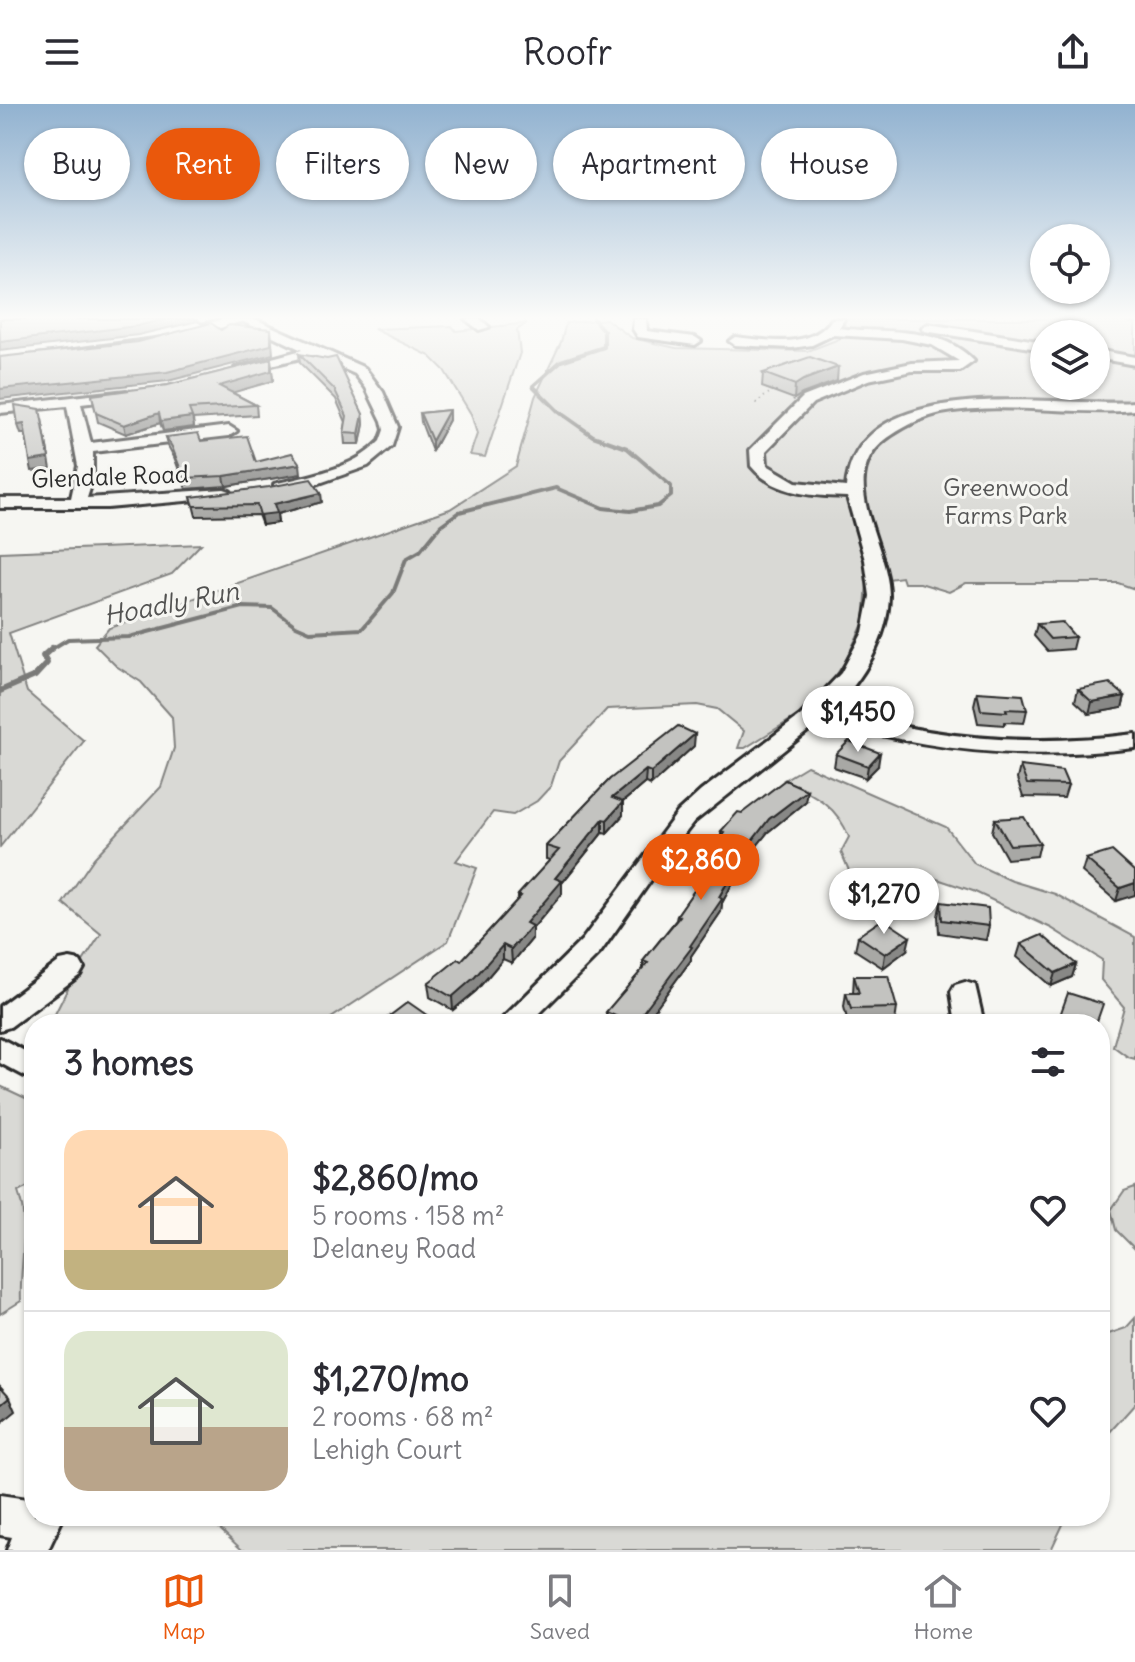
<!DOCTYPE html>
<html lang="en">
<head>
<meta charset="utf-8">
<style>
  :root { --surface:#fff; --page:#f2f2f3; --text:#2b2b33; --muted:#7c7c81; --line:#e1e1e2; --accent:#ea580c }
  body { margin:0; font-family:Delius,sans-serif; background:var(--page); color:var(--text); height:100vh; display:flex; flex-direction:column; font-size:30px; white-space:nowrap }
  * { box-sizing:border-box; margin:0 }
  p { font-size:26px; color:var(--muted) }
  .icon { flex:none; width:44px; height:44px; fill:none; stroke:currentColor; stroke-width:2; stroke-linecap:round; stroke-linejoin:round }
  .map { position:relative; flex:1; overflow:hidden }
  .panel { position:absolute; left:24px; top:910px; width:1086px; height:512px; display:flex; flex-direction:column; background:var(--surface); border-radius:32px; box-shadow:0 2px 6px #0004 }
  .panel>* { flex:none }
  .hud { position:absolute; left:24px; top:24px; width:1088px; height:72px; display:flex; gap:16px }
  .buttons { position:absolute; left:1030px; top:120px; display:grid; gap:16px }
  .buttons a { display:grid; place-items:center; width:80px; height:80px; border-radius:50%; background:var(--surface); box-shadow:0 2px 6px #0004; font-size:40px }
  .price { position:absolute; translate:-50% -68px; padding:0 18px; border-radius:28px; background:#fff; color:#222; font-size:26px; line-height:52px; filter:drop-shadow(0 2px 4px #0008) }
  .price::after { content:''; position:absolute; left:50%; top:48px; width:24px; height:18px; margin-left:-12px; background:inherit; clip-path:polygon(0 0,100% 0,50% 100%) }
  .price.on { background:var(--accent); color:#fff }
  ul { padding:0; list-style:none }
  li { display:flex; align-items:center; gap:24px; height:200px; padding:0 40px }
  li+li { border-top:2px solid var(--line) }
  li span { display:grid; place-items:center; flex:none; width:224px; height:160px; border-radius:24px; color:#555 }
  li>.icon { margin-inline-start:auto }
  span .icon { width:96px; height:96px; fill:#fffc; stroke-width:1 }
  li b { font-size:34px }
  h2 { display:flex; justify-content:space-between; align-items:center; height:96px; padding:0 40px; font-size:34px }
  .tag { padding:0 28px; border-radius:36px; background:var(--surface); box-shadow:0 2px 6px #0004; font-size:28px; line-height:72px }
  .tag.on { background:var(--accent); color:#fff }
  header { display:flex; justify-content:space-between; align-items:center; height:104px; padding:0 40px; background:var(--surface); font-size:36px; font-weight:600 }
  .menu { display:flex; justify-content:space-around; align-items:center; height:112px; border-top:2px solid var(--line); background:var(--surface); font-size:22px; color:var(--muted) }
  .menu a { display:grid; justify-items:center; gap:4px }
  .menu .on { color:var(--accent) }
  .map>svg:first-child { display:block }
</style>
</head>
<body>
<header><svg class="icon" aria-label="menu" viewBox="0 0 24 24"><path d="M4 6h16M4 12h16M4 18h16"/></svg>Roofr<svg class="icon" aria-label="share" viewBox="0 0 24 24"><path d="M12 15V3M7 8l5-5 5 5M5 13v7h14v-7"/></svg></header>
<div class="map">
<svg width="1135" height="1446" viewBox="0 0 1135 1446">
  <rect width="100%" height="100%" fill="#f6f6f2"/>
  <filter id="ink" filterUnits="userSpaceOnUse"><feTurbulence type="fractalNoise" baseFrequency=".0125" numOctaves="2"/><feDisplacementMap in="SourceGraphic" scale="16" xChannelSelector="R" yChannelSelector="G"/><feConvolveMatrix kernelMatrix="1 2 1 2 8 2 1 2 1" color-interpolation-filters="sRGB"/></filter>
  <g filter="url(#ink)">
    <g fill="#d9d9d5" stroke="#828280" stroke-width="2" fill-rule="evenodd">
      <path d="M606,215l26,19 44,10 132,3 36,-14 1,-18h290v270l-17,-6h-152l-17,9 -29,-9h-16l-2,-6 -35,5 -3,40 -19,40 -17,25 -28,27 -55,34h-7l6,-17 -27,-22 -20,-4 -90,4 -48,52 -8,25 -14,15 -24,14 -20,-3 -37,49 21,7 -29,73 -126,83h-272l26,-52 25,-38 -38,-31 31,-45 67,-71 13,-39 -2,-31 -31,-35 -25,-16 -21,-21 14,-17 341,-119 66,-43 19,-69 26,-55 5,-19zM1044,230h52v52h-52z"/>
      <path d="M527,219l-10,7 3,23 -35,104 -15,-2 7,-21 -6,-20 -27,-44 -14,-14 -56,-27 78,-3 4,5z"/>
      <path d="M201,440l-29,30 -163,59 18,59 57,49 -84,106v-295z"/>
      <path d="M807,662l139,61 29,37 37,17 43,13 80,43v122l-7,-2 -15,-11 11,-39 -23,-27 1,-20 -51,-32 -78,-37 -57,-19 -63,8 -12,-28 8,-15c-13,-33 -35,-42 -65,-57z"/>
      <path d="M0,982l34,16v82l-16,8c13,36 1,72 3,109l-21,13z"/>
      <path d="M1135,1083v62l-19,-19 -5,-20 13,-19z"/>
      <path d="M1135,1214v86l-35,39v-106l26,-9z"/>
      <path d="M206,1412h861l-16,34h-809z"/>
    </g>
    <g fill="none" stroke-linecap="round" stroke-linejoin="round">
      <g stroke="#7a7a78" stroke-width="4">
        <path d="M1123,215l12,4"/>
        <path d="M50,546l18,-11 61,-2 114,-30 29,1 24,18 14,6 52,-3 31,-36 13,-34 14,-8 21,-26 18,-13 97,-24 47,20 27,3 28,-5 13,-10v-10l-44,-38 -34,-12 -34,-24 -26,-26 28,-25 43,-14v-16l-11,-12"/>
      </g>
      <path stroke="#7a7a78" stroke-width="6" d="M0,587l35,-15 12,-13 -4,-7 9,-8"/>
      <g stroke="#2b2b2b" stroke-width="6">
        <g id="minor">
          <path d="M238,215h17l110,49 18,24 15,35 -6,19 -24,20 -54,19 -40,5v-6c37,-9 78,-14 106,-43l4,-11 -2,-9 -16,-33 -11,-14 -42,-19 -78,19v-6l67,-18z"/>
          <path d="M465,215h15l9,8 -10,3z"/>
          <path d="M634,215h12l1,12 48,6 6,4 -6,4 -57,-8 -5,-8z"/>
          <path d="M832,215h12l-5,9c45,6 100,-4 135,33l-14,10h-48l-44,9 -55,23 -47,48 1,14 29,17 50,5c11,-119 210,-79 289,-85v8c-64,6 -130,-9 -194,3 -18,4 -34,12 -49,22 -62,40 -3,107 -3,161 -1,42 -26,84 -55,112 99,32 197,39 301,26v14c-107,13 -209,4 -312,-29l-129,103 -22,28 -72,103 -71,71h-32l85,-84 96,-128 23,-21 99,-75 41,-43 22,-41 7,-36 -5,-36 -18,-63c-34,-1 -72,-2 -96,-31l-1,-16 53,-53 61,-24 48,-10 47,-2 -27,-16 -30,-6 -69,-4 -21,10 -20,3 -57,-3 -6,-4 6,-4c32,3 76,13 97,-18z"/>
          <path d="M928,220l116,18v8l-120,-19 -2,-3z"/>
          <path d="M1096,246l39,7v8l-39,-7z"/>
          <path d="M126,287l5,1v6l-50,6 10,39 138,-17 8,5 -8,5 -136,16v27l-6,19 137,-9 6,2 2,3 -2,3 -123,11h-107v-10h71l7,-32 -11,-60 -67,7v-8z"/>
          <path d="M70,855l10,2 4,7 -4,7 -70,52 -10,3v-24l60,-45z"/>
          <path d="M965,878l10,3 9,39h-28l-5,-32 4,-7z"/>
          <path d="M0,934l34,18v25l-34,-18z"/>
          <path d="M0,1391l34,5v16h30l-16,34h-41l5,-13 -12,-2z"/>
        </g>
      </g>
      <g stroke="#2b2b2b" stroke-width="6">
        <path id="major" d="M223,215h27l-74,22 -6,-2 -1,-5 -169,23v-10l104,-12 90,-15 8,5z"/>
      </g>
      <path stroke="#2b2b2b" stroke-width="2" stroke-dasharray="1 4" stroke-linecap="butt" d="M756,299l16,-12"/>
      <use href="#minor" fill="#f6f6f2" fill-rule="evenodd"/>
      <use href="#major" fill="#f6f6f2" fill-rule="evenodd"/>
    </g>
    <g fill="#a8a8a5" stroke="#2b2b2b" stroke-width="2">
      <path d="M299,250l64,60 1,10 -4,20h-15l-1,-11 2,-11 -10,-23 -36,-36z"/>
      <path d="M271,255l2,22 -42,11 25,13 1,10 -64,4 1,8 -31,4 -3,-8 -34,11 -28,-12 -6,-27 76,-10z"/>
      <path d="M763,269l74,8 -35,13 -8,5 -32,-12z"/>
      <path d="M449,306v10l-17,31 -11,-29 -1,-9z"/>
      <path d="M166,333l35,4 55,21 45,12 -75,12 -40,3 -12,-32 -6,-11z"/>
      <path d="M191,393l131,5 -45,12 1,9 -16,2 -4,-10 -62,1z"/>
      <path d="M1037,520l38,13 -3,12 -25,2 -13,-15z"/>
      <path d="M1078,585l47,7 -3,12 -33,6 -14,-13z"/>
      <path d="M977,588l50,18 -3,13 -19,-1 -1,3 -26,-2 -4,-18z"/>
      <path d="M694,642l-43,39 -6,-2 -22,19v13l-16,18 -4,-1 -41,51v11l-30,35v10l-20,24 -9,-4 -27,32 -23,19 -23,-13 -2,-14 33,-22 57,-62v-4l32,-35 -4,-1v-13l64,-67z"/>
      <path d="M836,650l42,12 -12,12 -32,-11z"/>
      <path d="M1020,662l48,19 -4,13 -41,-1 -6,-18z"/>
      <path d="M805,698l-37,30 -24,30 -22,41 -1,9 -30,44v4l-47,64h-38v-12l37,-43v-8l33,-41 1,-5 24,-34 1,-10 19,-33v-7l21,-18z"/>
      <path d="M995,715l45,24 -3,13 -30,3 -15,-27z"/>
      <path d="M1086,755l49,13 -19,29 -34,-29z"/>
      <path d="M941,798l48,24 -3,14 -47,-7 -1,-17z"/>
      <path d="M858,832l49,14 -24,18 -28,-18z"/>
      <path d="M1021,840l55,20 -4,13 -21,9 -34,-29z"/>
      <path d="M854,872l43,32 -2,14 -47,1 -4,-16 2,-14h7z"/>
    </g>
    <g fill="#888886" stroke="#2b2b2b" stroke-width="2">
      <path d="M167,215h31v2l-60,14 -138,16v-9z"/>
      <path d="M271,225l2,25 -105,27 -168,18v-10z"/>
      <path d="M271,255l2,22 -52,15 -2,-10z"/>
      <path d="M838,263l-1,14 -35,13 -8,5 1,-14 8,-5z"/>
      <path d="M449,306v10l-17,31v-10z"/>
      <path d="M159,309l1,10 -34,11 -2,-9z"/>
      <path d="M363,310l1,10 -4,20 -1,-10z"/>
      <path d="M192,313l2,10 -31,4 -2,-10z"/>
      <path d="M42,315l9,50 -19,2 -2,-10z"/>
      <path d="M24,320l3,10h-6l-3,-9z"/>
      <path d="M300,360l1,10 -75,12 -2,-10z"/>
      <path d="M321,389l1,9 -45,12 1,9 -16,2 -2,-10 14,-11z"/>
      <path d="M1125,592l-3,12 -33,6 3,-12z"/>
      <path d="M695,630l-1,12 -43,39v-13z"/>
      <path d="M880,649l-2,13 -12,12 2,-12z"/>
      <path d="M646,666l-1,13 -33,28v-13z"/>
      <path d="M807,686l-2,12 -37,30 -24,30 -22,41 -1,9 -30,44v4l-47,64h-10l56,-78 29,-49 27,-48 23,-30z"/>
      <path d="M623,698v13l-16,18v-13z"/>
      <path d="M603,715v13l-41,51v11l-30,35v10l-20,24 -1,-14 15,-26 29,-45z"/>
      <path d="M1135,779v12l-19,6 4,-13z"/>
      <path d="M910,833l-3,13 -24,18 2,-14z"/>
      <path d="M503,841v14l-27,32 -23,19 -1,-13z"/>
      <path d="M1076,860l-4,13 -21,9 4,-13z"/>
      <path d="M431,914l1,6h-9z"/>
      <path d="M10,1293l6,14 -16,13v-19z"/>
    </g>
    <g fill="#c3c3c0" stroke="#2b2b2b" stroke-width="2">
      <path d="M0,215h167l-30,7 -137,16z"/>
      <path d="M211,219l10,7 8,-5 42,4v16l-104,27 -167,17v-32l138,-15z"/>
      <path d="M299,250l28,5 9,-2 27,57 -4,20 -15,-1 3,-17 -12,-26z"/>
      <path d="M810,253l28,10 -35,13 -8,5 -32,-12z"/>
      <path d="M271,255v12l-52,15 37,19 -67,4 3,8 -31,4 -2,-8 -35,12 -28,-12 -4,-18 76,-10z"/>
      <path d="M15,301l25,4 9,49 -19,3 -6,-37 -6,1z"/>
      <path d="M449,306l-17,31 -12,-28z"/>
      <path d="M198,329l3,8 46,-5 9,26 36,-9 8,11 -76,12 -40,2 -12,-31 -6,-10z"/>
      <path d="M311,375l10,14 -47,11 3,9 -17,2 -3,-10 -63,1 -3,-9 78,-10z"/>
      <path d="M1062,518l13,15 -25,2 -13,-15z"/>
      <path d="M1110,579l15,13 -33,6 -14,-13z"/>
      <path d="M977,588l46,3 4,15 -21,-1 1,3 -26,-2z"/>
      <path d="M678,622l17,8 -44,38 -5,-2 -34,28 11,4 -16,18 -4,-1 -48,59 7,3 -36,42 6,3 -21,23 -8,-4 -28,32 -23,20 -24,-14 30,-24 3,2 60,-65 -3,-1 41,-45 -13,-4 64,-67z"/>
      <path d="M849,637l31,12 -12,13 -32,-12z"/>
      <path d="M1020,662l42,5 6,14 -41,-1z"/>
      <path d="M785,676l22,10 -38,29 -23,30 -27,48 3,2 -32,47 2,1 -58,77 -28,-12 42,-49 -5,-2 37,-45 -3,-1 30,-43 -5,-1 22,-39 -3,-1 17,-19 4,1z"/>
      <path d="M1024,713l16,26 -30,2 -15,-26z"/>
      <path d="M1112,747l23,21v11l-15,5 -34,-29z"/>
      <path d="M941,798l47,6 1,18 -47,-6z"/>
      <path d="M883,815l27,18 -25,17 -27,-18z"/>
      <path d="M1042,831l34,29 -21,9 -34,-29z"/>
      <path d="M854,872h34l9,32 -46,1 -5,-16h13z"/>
      <path d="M1068,889l35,11 -7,20h-29l-9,-3z"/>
      <path d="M408,898l23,16 -8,6h-44z"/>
      <path d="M0,1282l10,11 -10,8z"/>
    </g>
  </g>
  <linearGradient id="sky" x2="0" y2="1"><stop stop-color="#91b2d0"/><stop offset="0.51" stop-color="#fbfbf9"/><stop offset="1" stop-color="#fbfbf9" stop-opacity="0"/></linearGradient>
  <rect width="1135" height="418" fill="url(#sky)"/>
  <g text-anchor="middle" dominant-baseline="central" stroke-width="6" stroke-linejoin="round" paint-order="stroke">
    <g font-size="24" fill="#2b2b2b" stroke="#f6f6f2">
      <text transform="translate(110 372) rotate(-2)">Glendale Road</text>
    </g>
    <g font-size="24" fill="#565656" stroke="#f6f6f2">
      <text x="1006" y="383">Greenwood<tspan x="1006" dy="28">Farms Park</tspan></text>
    </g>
    <g font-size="26" font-style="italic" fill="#525251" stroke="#f6f6f2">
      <text transform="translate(171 499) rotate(-11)">Hoadly Run</text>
    </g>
  </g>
</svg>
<div class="buttons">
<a><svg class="icon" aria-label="locate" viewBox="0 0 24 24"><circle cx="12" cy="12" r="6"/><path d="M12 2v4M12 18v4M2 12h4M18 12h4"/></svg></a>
<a><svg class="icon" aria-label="layers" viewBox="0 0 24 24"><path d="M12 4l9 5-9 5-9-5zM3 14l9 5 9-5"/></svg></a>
</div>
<b class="price" style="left:858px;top:650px">$1,450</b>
<b class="price on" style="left:701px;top:798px">$2,860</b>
<b class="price" style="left:884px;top:832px">$1,270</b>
<div class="hud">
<a class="tag">Buy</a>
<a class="tag on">Rent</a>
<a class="tag">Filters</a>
<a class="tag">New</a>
<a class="tag">Apartment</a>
<a class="tag">House</a>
</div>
<section class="panel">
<h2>3 homes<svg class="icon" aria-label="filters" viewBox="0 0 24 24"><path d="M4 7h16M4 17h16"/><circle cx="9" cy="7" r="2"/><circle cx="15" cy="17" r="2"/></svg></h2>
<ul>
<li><span style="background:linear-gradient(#ffd9b3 75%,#c2b280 0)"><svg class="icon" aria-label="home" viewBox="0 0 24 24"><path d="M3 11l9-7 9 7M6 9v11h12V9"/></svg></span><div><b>$2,860/mo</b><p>5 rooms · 158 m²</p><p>Delaney Road</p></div><svg class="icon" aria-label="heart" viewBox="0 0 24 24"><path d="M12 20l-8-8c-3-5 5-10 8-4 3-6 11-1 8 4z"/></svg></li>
<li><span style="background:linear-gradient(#dfe7d0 60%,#b9a48a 0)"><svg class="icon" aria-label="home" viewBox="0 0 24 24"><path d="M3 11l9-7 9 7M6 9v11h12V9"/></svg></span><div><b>$1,270/mo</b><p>2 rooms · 68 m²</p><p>Lehigh Court</p></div><svg class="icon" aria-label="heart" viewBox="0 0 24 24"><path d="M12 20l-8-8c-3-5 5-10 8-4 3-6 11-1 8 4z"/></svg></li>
</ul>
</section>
</div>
<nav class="menu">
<a class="on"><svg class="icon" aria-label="map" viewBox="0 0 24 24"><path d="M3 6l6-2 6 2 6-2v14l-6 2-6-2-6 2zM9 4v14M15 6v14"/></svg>Map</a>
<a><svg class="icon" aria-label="saved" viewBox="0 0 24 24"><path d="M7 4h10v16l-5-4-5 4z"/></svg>Saved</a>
<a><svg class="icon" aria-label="home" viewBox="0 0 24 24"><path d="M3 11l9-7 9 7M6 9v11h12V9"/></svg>Home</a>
</nav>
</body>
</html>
